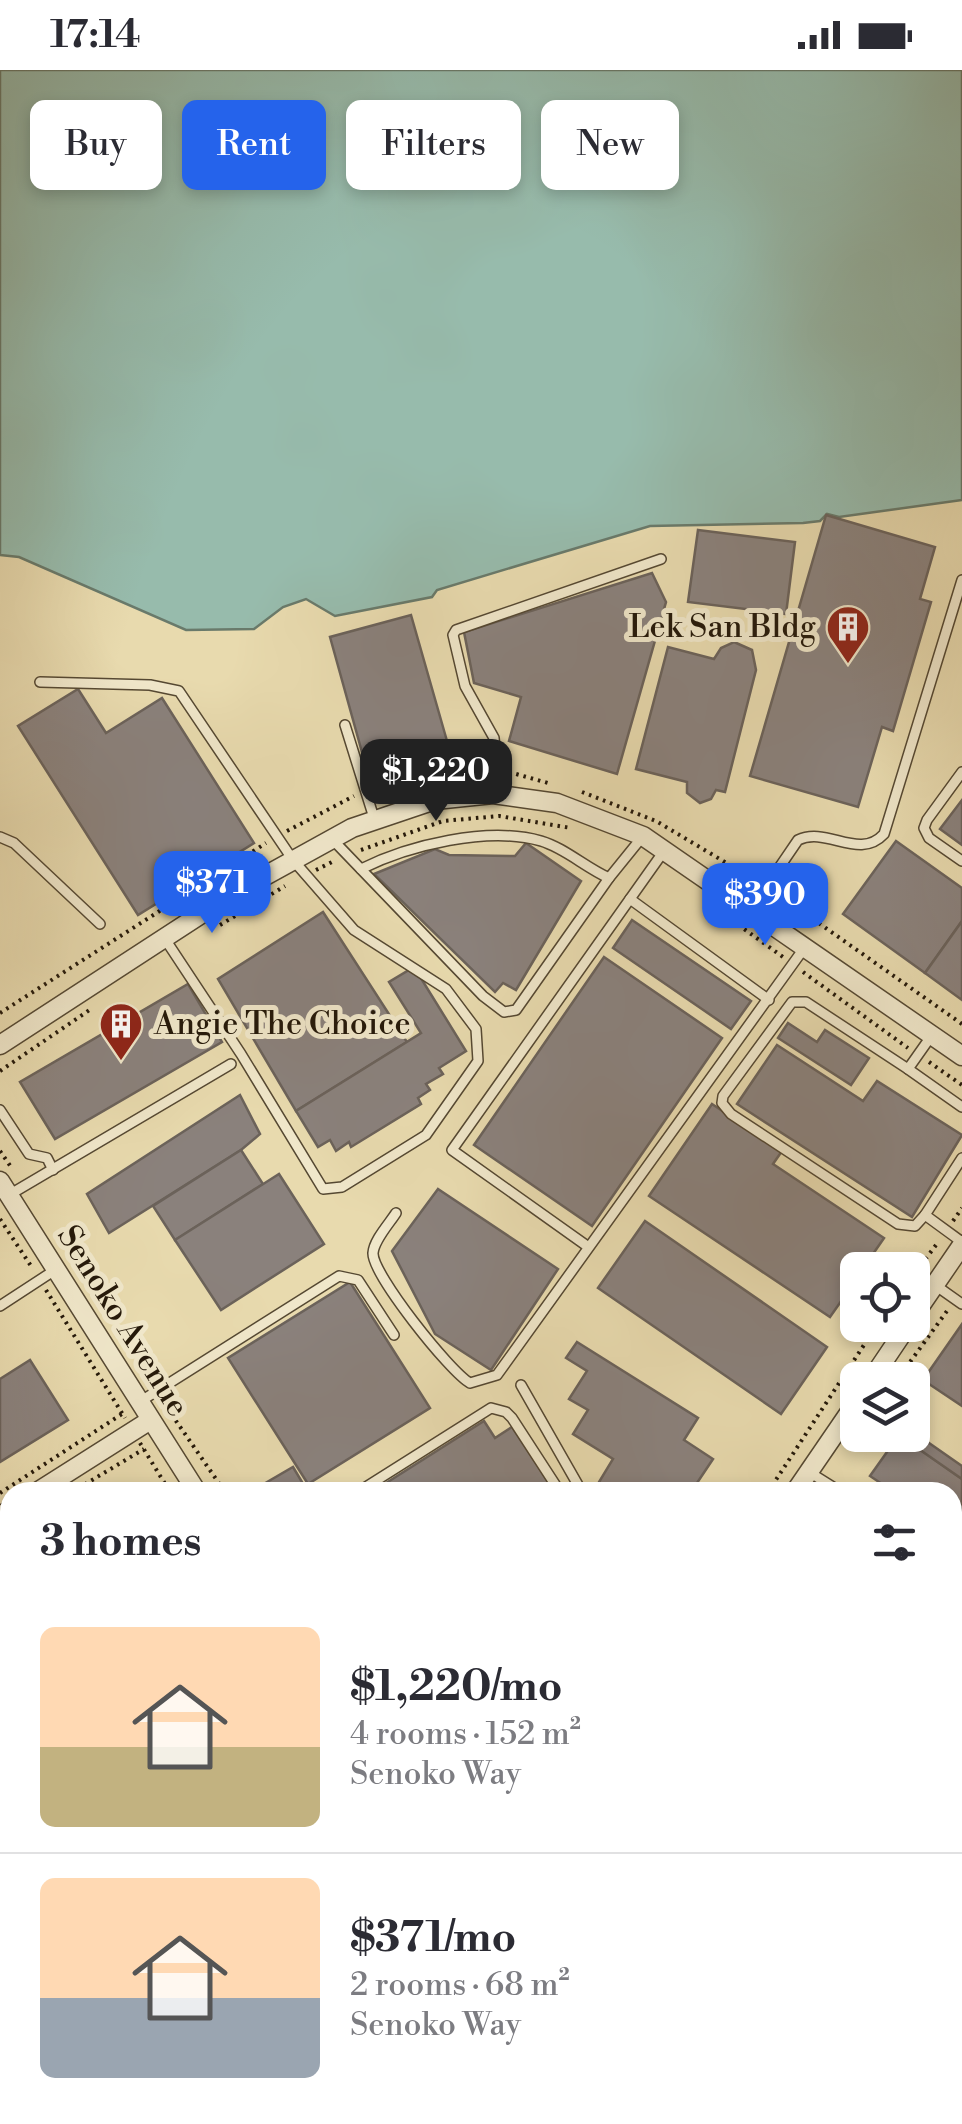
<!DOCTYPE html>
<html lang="en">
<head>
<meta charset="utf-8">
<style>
  :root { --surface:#fff; --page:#f7f7f7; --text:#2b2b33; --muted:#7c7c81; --line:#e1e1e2; --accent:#2563eb }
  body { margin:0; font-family:"Libre Bodoni",serif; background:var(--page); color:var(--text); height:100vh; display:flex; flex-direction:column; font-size:38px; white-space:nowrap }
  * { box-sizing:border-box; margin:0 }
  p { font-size:32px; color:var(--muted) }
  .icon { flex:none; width:55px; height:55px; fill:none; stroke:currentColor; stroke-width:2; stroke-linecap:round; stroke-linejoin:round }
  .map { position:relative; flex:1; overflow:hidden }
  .panel { position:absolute; left:0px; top:1412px; width:962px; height:642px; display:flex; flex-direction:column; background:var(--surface); border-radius:30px 30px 0 0; box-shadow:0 5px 15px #0003 }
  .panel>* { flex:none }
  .banner { position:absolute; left:30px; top:30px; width:902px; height:90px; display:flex; gap:20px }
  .controls { position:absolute; left:840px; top:1182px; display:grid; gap:20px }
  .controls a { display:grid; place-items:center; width:90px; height:90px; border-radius:15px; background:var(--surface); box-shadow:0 5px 15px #0003; font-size:50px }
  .price { position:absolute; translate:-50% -85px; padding:0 22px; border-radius:20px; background:var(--accent); color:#fff; font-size:32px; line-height:65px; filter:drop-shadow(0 2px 5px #0008) }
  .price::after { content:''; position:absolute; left:50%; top:60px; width:30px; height:22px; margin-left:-15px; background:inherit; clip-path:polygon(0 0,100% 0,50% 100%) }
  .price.current { background:#222; color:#fff }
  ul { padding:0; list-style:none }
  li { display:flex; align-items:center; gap:30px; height:250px; padding:0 40px }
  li+li { border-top:2px solid var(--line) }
  li span { display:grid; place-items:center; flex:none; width:280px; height:200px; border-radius:15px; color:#555 }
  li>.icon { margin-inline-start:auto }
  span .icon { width:120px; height:120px; fill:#fffc; stroke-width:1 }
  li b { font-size:42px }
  h2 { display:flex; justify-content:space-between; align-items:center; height:120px; padding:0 40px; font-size:42px }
  .chip { padding:0 35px; border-radius:15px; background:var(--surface); box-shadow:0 5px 15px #0003; font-size:35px; line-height:90px }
  .chip.current { background:var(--accent); color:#fff }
  .status { display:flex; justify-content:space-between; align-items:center; height:70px; padding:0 50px; background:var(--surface); direction:ltr }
  .status svg { height:28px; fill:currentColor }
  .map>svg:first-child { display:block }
</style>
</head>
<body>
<div class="status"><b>17:14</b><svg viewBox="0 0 49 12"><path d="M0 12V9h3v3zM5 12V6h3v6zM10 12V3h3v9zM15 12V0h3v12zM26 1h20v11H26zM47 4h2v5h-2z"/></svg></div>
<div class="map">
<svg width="962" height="2054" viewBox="0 0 962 2054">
  <rect width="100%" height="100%" fill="#e8daae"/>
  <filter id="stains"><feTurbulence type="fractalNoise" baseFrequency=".002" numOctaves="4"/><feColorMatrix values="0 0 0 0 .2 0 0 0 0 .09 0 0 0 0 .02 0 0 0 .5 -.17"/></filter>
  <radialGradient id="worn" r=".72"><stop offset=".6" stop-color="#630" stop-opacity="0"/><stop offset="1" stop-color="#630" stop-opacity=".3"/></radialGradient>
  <path fill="#97bbac" stroke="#697a6b" stroke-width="2.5" d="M0,0h962v430l-123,17 -12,-3 -7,7 -17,2 -153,3 -213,64 -5,7 -97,19 -29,-17 -23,8 -29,22 -68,1 -167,-73 -19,-2z"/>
  <g fill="#e76f51" stroke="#ac553b" stroke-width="2.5">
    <path d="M952,1821l10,15v26l-10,6z"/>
    <path d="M962,1994v60h-92l14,-9h68v-44z"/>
    <path d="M185,2045h29l5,9h-43l-2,-2z"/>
    <path d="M387,2045h130l6,9h-150z"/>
  </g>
  <g fill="#8a817c" stroke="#6b625a" stroke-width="2.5">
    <path d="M826,445l109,32 -15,52 11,3 -38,129 -11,-4 -24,80 -108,-31z"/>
    <path d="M698,460l97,12 -9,72 -98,-12z"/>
    <path d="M652,503l14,29 -49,172 -108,-33 12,-44 -47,-14 -10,-51z"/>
    <path d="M411,545l36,126 -82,22 -35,-126z"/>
    <path d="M734,572l18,8 4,20 -31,122 -9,-2 -5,9 -11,4 -13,-10v-11l-51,-13 32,-122 46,12 7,-11z"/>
    <path d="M78,619l28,44 56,-35 92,145 -116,72 -120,-189z"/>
    <path d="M962,730v45l-22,-16z"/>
    <path d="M896,771l66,47v33l-37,52 -82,-59z"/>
    <path d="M526,773l55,38 -65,109 -13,-7 -8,9 -121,-118 61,-25 14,6 66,1z"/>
    <path d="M323,842l84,130 -111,69 -78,-132z"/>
    <path d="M632,850l119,81 -20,28 -118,-81z"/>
    <path d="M962,851v79l-37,-27z"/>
    <path d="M604,887l118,81 -130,188 -118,-81z"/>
    <path d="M414,897l52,84 -27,17 4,6 -17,10 4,6 -12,8 3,6 -70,43 -2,-5 -13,9 -6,-11 -12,7 -22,-36 125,-78 -32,-51z"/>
    <path d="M188,914l34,58 -167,97 -35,-57z"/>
    <path d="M788,953l29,19 8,-12 44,28 -18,27 -73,-47z"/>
    <path d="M777,975l86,56 14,-20 85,54 -50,82 -175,-113z"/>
    <path d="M240,1025l20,39 -19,16 -132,83 -22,-39z"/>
    <path d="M712,1034l70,47 -9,13 111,74 -22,32h-4v7l-28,40 -181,-121z"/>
    <path d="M241,1080l22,34 -88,56 -22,-34z"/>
    <path d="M279,1104l45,70 -103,66 -46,-70z"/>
    <path d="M438,1119l120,80 -67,101 -56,-36 -43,-83z"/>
    <path d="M645,1151l182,126 -46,67 -183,-126z"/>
    <path d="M350,1212l80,126 -122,76 -80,-126z"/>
    <path d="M962,1254v82l-39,-26z"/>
    <path d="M577,1272l121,76 -14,22 29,19 -22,33h-75l-17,-10 14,-23 -40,-25 15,-24 -19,-11 18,-28 -21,-13z"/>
    <path d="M30,1290l38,60 -68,42v-83z"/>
    <path d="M484,1351l11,17 17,-11 43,65h-183z"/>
    <path d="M899,1365l63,44v60l-10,-6v-41h-58l-24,-16z"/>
    <path d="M919,1366l43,30v13l-49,-34z"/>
    <path d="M293,1397l15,25h-58z"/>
    <path d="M952,1493l10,6v21l-10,-7z"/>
    <path d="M952,1513l10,7v28l-10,14z"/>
    <path d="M10,1523v122l-10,-15v-101z"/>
    <path d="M10,1764v84l-1,1 -9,-13v-66z"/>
    <path d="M9,1849l1,2v70l-10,-16v-51z"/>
    <path d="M0,1905l10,16v62l-10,6z"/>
  </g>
  <path fill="#d0937e" stroke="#241809" stroke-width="2.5" d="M962,1613v141l-10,-13v-115z"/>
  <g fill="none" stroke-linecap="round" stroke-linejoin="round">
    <g stroke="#554832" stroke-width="12">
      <g id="lane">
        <path d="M40,612l110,3 29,6 114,169 61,70 92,59 30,40 2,32 -52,74 -84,52 -19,2 -82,-135 -76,-115"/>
        <path d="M345,655l29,93"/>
        <path d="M962,702l-35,48 -3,8 5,10 33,23"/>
        <path d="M493,724l3,-35 -2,-21 -29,-52 -12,-51 3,-5 205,-71"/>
        <path d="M0,767l14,6 86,81"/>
        <path d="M332,769l151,157 21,16 12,-2 93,-132"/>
        <path d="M361,799c48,-24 127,-43 180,-28 24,7 45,27 68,37l34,-42"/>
        <path d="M630,829l139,101"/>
        <path d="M751,839l47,-69c29,-14 61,21 86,-6l78,-254"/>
        <path d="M932,965l-24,34 54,38"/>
        <path d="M908,999l-102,-67h-14l-69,94 -1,7 9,11 167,110 17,2 10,-11"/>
        <path d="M0,1040l29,44 18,4 6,12"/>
        <path d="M962,1088l-37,57 37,27"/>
        <path d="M9,1125l222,-131"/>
        <path d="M396,1143c-7,11 -22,27 -23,40 -1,21 77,119 97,130l27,-8 308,-428"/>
        <path d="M587,1176l-135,-96 212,-299"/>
        <path d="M935,1215l27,19"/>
        <path d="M0,1236l55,-36"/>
        <path d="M521,1315l61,107"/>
        <path d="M141,1331l198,-125 19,4 36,55"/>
        <path d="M809,1402l32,20"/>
        <path d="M358,1422l133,-84 15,4 6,6 48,74"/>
        <path d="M0,1457l10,16"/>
        <path d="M952,1791l10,13"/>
        <path d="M952,1894l10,-6"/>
        <path d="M0,2010l10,-6"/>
        <path d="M244,2045l6,9"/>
        <path d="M547,2045l6,9"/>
        <path d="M674,2045l6,9"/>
        <path d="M36,2054l13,-9"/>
        <path d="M282,2054l16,-9"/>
        <path d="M352,2054l14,-9"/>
        <path d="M707,2054l19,-9"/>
      </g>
    </g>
    <g stroke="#554832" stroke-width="21">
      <g id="street">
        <path d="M0,975l232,-151 120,-66 83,-28 58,-6 64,9 86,33 319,220"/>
        <path d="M0,1111l197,311"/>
        <path d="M912,1248l50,-73"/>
        <path d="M871,1310l37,-55"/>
        <path d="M37,1422l112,-71"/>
        <path d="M795,1422l63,-92"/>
        <path d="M0,1446l10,-6"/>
        <path d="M589,2045l6,9"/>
      </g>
    </g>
    <g stroke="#241809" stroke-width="4" stroke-dasharray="2.5 5" stroke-linecap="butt">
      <path d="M509,702l39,11"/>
      <path d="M377,718l104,-18"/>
      <path d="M582,722l74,29 99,59"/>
      <path d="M287,761l67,-35"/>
      <path d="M361,780l82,-29 56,-5 72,12"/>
      <path d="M316,800l18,-9"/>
      <path d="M776,823l186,131"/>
      <path d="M726,846l57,41"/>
      <path d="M220,855l65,-39"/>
      <path d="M803,902l105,76"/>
      <path d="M0,943l266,-170"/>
      <path d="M929,992l33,23"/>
      <path d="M0,1001l91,-62"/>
      <path d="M0,1081l11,16"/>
      <path d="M0,1149l33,50"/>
      <path d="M953,1151l9,-13"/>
      <path d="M912,1207l27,-36"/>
      <path d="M46,1220l79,128"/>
      <path d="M897,1310l50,-69"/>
      <path d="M163,1332l62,90"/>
      <path d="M140,1373l30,49"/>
      <path d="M72,1422l72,-43"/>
      <path d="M768,1422l109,-167"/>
      <path d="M0,1423l122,-79"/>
      <path d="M623,2045l5,9"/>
      <path d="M0,2049l10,-7"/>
    </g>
    <use href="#lane" stroke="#f0e7ca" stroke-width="9"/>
    <use href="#street" stroke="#f0e7ca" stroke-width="18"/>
  </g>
  <defs>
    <g id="building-pin" transform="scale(2.25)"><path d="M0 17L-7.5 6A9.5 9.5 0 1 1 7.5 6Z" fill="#8f2418" stroke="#f0e7ca"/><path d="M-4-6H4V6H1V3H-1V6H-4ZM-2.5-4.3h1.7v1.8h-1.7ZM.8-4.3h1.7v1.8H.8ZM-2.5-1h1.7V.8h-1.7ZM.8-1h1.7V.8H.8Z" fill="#fff"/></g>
  </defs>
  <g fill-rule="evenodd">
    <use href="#building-pin" x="848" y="557"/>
    <use href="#building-pin" x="121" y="954"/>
  </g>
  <g text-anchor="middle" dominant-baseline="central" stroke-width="10" stroke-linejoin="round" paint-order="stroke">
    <g font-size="32" fill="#241809" stroke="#f0e7ca" text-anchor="end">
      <text x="816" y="557">Lek San Bldg</text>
      <text x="154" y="954" text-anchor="start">Angie The Choice</text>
    </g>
    <g font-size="32" fill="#241809" stroke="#f0e7ca">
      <text transform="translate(123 1251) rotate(58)">Senoko Avenue</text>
    </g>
  </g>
  <rect width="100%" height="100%" filter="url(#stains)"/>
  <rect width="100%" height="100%" fill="url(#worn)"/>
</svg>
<div class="controls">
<a><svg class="icon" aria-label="locate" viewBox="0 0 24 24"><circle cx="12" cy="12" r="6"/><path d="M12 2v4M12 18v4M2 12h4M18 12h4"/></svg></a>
<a><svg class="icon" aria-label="layers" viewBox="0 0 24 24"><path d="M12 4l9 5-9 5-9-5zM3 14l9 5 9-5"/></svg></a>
</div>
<b class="price current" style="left:436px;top:754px">$1,220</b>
<b class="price" style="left:212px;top:866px">$371</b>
<b class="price" style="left:765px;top:878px">$390</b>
<div class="banner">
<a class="chip">Buy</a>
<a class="chip current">Rent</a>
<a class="chip">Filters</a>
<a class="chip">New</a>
</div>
<section class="panel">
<h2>3 homes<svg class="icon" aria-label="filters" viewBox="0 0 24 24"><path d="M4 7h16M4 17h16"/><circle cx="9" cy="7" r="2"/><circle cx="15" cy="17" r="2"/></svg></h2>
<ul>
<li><span style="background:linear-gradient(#ffd9b3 60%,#c2b280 0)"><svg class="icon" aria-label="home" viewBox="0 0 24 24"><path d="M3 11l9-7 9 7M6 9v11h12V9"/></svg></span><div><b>$1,220/mo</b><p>4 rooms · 152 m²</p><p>Senoko Way</p></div></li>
<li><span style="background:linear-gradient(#ffd9b3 60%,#9aa5b1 0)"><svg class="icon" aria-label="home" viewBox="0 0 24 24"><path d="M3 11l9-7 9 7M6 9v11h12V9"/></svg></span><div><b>$371/mo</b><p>2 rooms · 68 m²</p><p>Senoko Way</p></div></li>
</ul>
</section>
</div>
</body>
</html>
